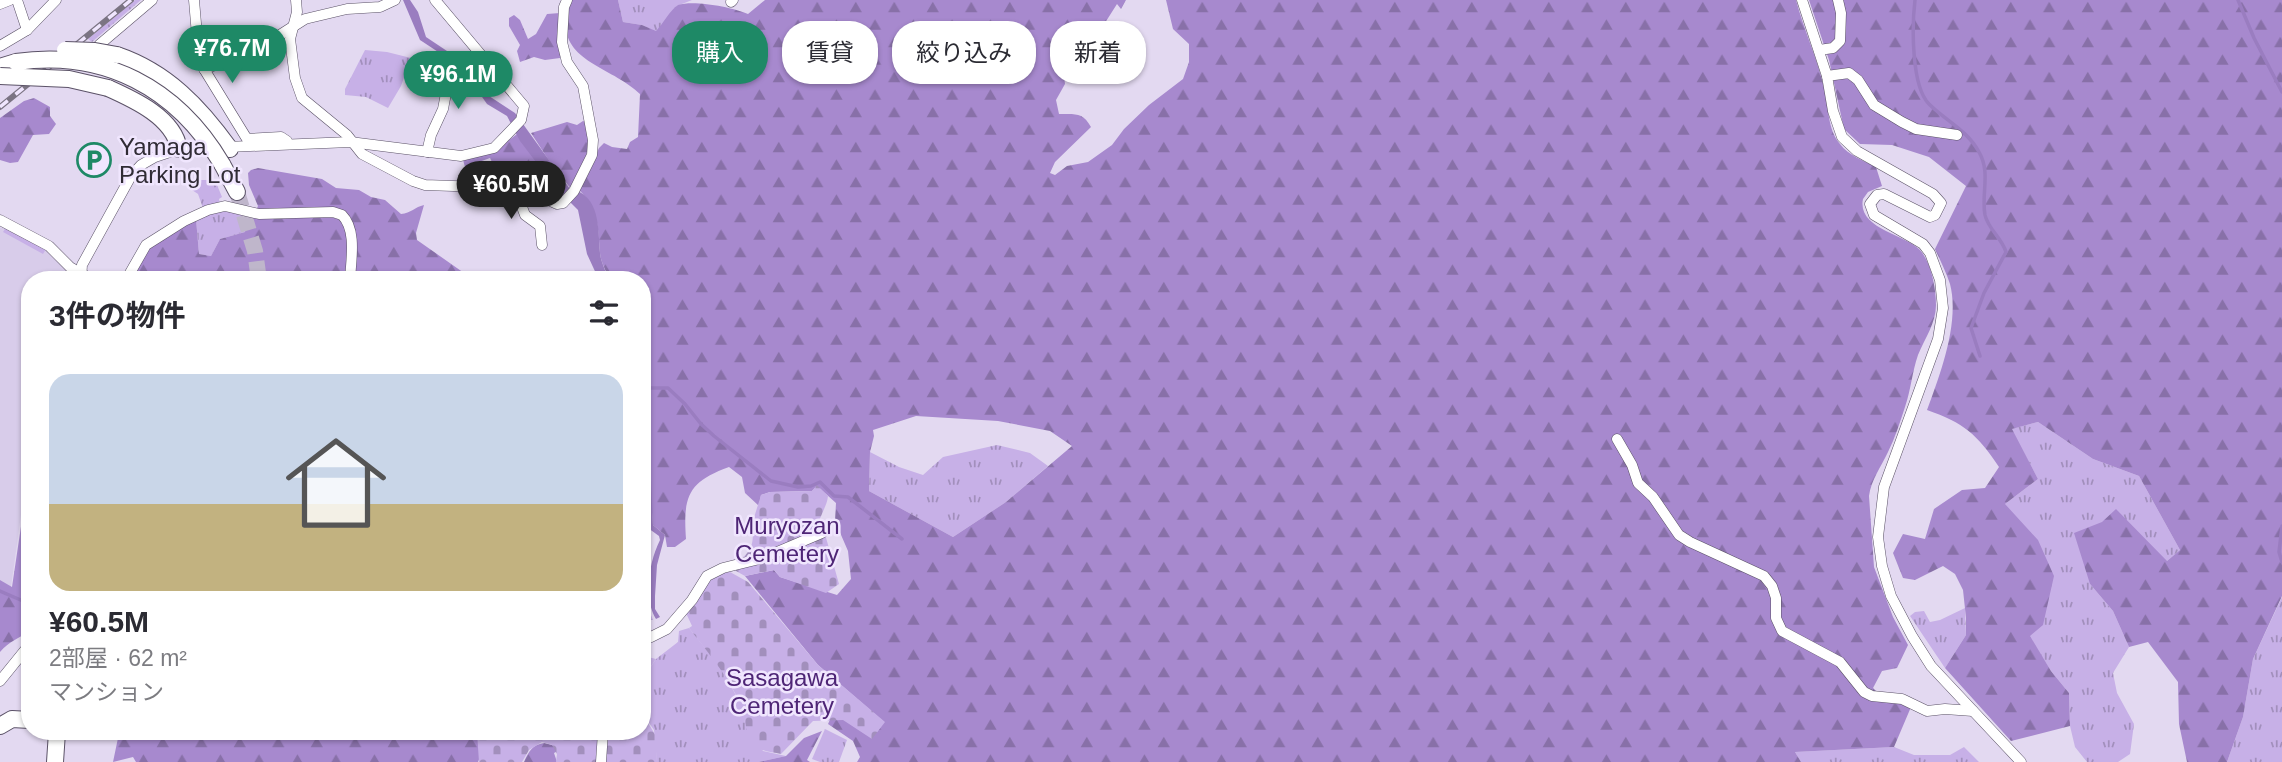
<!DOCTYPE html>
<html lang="ja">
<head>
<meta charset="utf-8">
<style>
  :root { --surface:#fff; --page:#f7f7f7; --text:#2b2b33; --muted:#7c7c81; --accent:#1e8966 }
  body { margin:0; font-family:Helvetica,"Noto Sans JP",sans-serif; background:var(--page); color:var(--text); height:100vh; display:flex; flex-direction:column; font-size:26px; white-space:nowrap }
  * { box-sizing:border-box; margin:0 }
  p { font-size:23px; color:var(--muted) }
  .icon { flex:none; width:38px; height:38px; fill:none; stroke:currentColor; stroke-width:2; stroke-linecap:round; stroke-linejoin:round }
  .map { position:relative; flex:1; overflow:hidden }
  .details { position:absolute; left:21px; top:271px; width:630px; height:469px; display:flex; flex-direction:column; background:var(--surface); border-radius:28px; box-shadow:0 2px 5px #0004 }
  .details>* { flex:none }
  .guide { position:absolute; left:672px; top:21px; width:665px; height:63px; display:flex; gap:14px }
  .price { position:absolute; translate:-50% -60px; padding:0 16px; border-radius:24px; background:var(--accent); color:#fff; font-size:23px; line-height:46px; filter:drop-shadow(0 2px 4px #0008) }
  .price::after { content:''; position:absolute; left:50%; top:42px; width:21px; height:16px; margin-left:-10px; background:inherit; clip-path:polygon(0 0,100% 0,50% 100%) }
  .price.on { background:#222; color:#fff }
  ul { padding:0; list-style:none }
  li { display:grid; align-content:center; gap:14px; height:371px; padding:0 28px }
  li span { display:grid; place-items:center; height:217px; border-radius:21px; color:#555 }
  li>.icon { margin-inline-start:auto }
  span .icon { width:126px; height:126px; fill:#fffc; stroke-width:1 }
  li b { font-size:30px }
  h2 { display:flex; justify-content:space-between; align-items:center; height:84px; padding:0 28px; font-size:30px }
  .tag { padding:0 24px; border-radius:28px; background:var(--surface); box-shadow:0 2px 5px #0004; font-size:24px; line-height:63px }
  .tag.on { background:var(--accent); color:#fff }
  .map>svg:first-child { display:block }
</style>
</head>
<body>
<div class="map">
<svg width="2282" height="762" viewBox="0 0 2282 762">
  <defs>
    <pattern id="grass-tufts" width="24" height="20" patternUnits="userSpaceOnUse" patternTransform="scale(1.75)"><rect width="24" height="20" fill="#c7b0e7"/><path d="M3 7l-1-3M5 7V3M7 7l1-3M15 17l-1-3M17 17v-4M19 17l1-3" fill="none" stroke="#a28fbc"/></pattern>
    <pattern id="forest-firs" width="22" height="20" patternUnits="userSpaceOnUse" patternTransform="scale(1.75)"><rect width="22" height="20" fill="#a789ce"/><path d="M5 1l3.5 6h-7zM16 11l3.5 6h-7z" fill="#8870a8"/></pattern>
    <pattern id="cemetery-stones" width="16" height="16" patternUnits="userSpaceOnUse" patternTransform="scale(1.75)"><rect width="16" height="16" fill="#c7b0e7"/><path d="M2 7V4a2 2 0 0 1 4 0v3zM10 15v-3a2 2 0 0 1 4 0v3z" fill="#a28fbc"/></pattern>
  </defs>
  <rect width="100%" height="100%" fill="#e3d9f1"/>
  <path fill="#d8ccea" d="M6,227l40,22 30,25 1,4 -1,2h-46v170l-19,137 -11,-7v-352z"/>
  <g fill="url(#grass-tufts)">
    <path d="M135,0h6l-49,42 -4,-3z"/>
    <path d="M618,0h74l-15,6 -20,26 -15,-7 -19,-3z"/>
    <path d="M365,50l22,2 24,6 -10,28 -13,22 -22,-11 -21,-2v-6z"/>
    <path d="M192,180h23l7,17 -3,2 1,5 -17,4 -5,-14 -6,-4z"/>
    <path d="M227,210l20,6 -2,16 -25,7 -9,17 -12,-2 -3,-35 16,-7z"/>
    <path d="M6,227l40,22 -3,5 -40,-22z"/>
    <path d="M2038,422l55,37 46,17 41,74 -13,11 -77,23 23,27 16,36 -16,26 4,20 17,31 -4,30 -12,8h-31l-12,-15 -5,-21 -1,-33 -18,-22 -22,-35 -24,-132 33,-25 -27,-50z"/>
    <path d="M997,445l33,8 18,13 -42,36 -53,35 -84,-46 1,-39 29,15 24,8 20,-18z"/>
    <path d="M2282,597v165h-55l16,-45 10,-58z"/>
    <path d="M1965,608l1,27 -21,33 -35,-52 5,-4 9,-1 6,11 10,-2z"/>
    <path d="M689,628l33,41 20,38 3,16 18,28 23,5 -27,6h-102l-3,-32 -12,-17v-33l14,-21 22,-17 1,-11z"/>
    <path d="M825,729l22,11 -8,22h-19l-8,-3z"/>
    <path d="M1894,747l20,8h36l14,-8 15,15h-178l-6,-10z"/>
  </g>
  <g fill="url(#forest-firs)" fill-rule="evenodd">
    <path d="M572,0h46l5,22 19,3 14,6c7,-7 14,-21 22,-26 16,-5 53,2 70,9l17,-14h361l-5,9 -4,-5 -14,22 8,13v11c-8,5 -13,4 -21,-2l-2,-11h-11l-10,13 -4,17 2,17 -9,16 3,14c16,0 24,-2 32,13l-36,35 -5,11 5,2 12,-9 21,-4 24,-17 12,-16 25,-24 34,-26 6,-17v-18l-16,-15 -7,-29h630c8,30 21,58 28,87 5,19 3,42 16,57 8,11 24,17 36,23l6,19 -14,6 -5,7c-6,29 40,35 56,50 12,12 17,39 17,56 0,18 -11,33 -18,50 -6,17 -7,35 -13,52 -5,15 -10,31 -17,45 -7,15 -17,28 -19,44l5,71 19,50 15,28 -11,23 -15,3 -9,17 7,7 31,12 -17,40 -99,5 6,10h-944l3,-5 -7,-16 -25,-17 5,-11 51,9 -66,-57 -73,-89 29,-6 6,7 57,18 14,-16 -3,-28 -13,-30 1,-18 -19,-17 -5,5 -42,1 -9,3 -2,11 -14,-13 -3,-16 -13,-10c-41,15 -46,29 -43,72l-11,8h-8l-2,-12 -12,-10 -4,-51 -7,-7v-187h-32c-4,-9 -9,-17 -10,-27 -2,-25 -1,-45 -21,-63l20,-42 5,-5 8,4 15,2 3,-7 8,-5 2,-43c-30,-30 -94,-34 -68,-94zM916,416l82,5 52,10 22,15 -66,56 -53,35 -84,-46 1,-39 4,-16 -1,-6z"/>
    <path d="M1809,0h473v596l-29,63 -10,58 -16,45h-40l-8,-38 -1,-42 -30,-40 -19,5 -16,-36 -23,-27 -16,-51 28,-11 14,-13 51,52 13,-11 -41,-74 -46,-17 -55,-37 -26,7 26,50 -33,25 33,36 16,36 -11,49 -13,11 21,35 18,22 1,33 -59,15 -66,-73 21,-33v-17l-3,-28 -8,-16 -12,-8 -28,14 -12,-2 -10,-25 10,-19 22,5 9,-30 28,-19 23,-2 14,-21c-22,-33 -35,-44 -72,-57 13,-35 33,-88 23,-126 -4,-12 -10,-24 -15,-35l31,-63 -37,-29 -37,-12 -32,-1 -16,-15 -15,-69z"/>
    <path d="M560,13v45l-15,2 -11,-3 -14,5 -3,-11 3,-6 -11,-19v-8l5,-3 6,5 8,19 8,-5 11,-20z"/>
    <path d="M34,98l16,9v9l6,8 -7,10 -16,1 -15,27 -8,1 -10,-3v-42l24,-17z"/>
    <path d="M583,121l4,1c5,29 -3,42 -16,67l-23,-30 -17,-26 36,-11 10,3z"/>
    <path d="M517,134l48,63 -1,2c-24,3 -42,-21 -64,-21l-10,-20 -25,9 -2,-7c22,-4 37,-12 54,-26z"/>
    <path d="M258,168l64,11 14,9 23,2 12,7 14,3 16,14c10,-1 14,-7 23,-9l-8,28 1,7 57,40h-120l-3,-59 -6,-10 -9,-3 -80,2 2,-4 -9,-21 -1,-12 3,-3z"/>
    <path d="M247,216l7,2 77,-1 10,3c10,19 6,39 5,60h-216l17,-30 49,-31 3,35 12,2 9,-17 25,-7z"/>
    <path d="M30,466v164c-11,9 -21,11 -30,22v-72l12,7z"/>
    <path d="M822,731l-15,29 3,2h-51l27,-6 18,-18z"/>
    <path d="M106,732h384l-12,30h-342l-3,-5 -20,5 5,-24z"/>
    <path d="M544,743l16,4v3l-6,3 3,9h-33c5,-11 8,-17 20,-19z"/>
  </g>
  <g fill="url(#cemetery-stones)">
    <path d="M817,485l11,11c-1,11 -9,20 -10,31l7,7 14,50 -13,9 -46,-16 -6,-7 -29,6 -9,-5v-9c22,-13 15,-23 18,-44 2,-8 5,-15 7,-23l9,-3 42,-1z"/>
    <path d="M642,537c16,18 -1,57 11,83l-11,-1z"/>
    <path d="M730,572l18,10 70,83 67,57 -13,17 -29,-19 -30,1 -32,33c-8,-2 -19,-2 -25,-8 -12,-14 -12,-35 -20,-51 -13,-25 -30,-45 -47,-67l3,-2 -6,-13c12,-18 21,-39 44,-41z"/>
    <path d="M642,641l3,1 -1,14 12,3 -14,21z"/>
    <path d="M642,713l14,23 1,26h-51l2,-30h34z"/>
    <path d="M477,732h121l-2,30h-40l1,-8 -5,-9 -10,-3 -13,8 -7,12h-43z"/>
  </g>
  <g fill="#9a7dc0">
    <path d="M403,0h7l8,12 8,25 39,26 24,33 26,17 55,76c31,5 28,41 30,64 1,10 6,18 9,27h-10l-12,-26 -9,-44 -23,-23 -35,-46 -13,-25 -20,-12 -26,-37 -41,-27z"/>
    <path d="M642,467l7,7 2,7 2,44 12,10 -8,30 -2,31v13l5,8 -4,2c-13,-21 -7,-57 4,-79l-1,-4 -11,-8 -3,-10z"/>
  </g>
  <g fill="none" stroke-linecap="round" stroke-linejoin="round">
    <g stroke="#9a7dc0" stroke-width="3.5">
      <path d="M1915,0c-3,25 -4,86 14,104 17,17 38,26 50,48 12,21 2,41 6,63 3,14 17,23 21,37l-22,41 -13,35 9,28"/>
      <path d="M2238,0l16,38 28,54"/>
      <path d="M642,388h26l17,16 16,20 13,12 57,45 27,6 13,-1 9,-4 14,14 14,1 54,42"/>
      <path d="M2282,526l-3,26 3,10"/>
      <path d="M0,591l30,13"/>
    </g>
    <path stroke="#bfb6cb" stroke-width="16" stroke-dasharray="16 8" stroke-linecap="butt" d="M237,192l18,59 4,29"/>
    <g stroke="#5b5267" stroke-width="11">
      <g id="street">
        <path d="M17,0l10,30"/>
        <path d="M194,0l3,35 7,34 43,70 34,-2 6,4"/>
        <path d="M296,0l1,12 -7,27 5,39 7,20 45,37 15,19 51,27 12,4 87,3 21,5 24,11 6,-1 11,-12 18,-36 1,-15 -10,-54 -16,-24 -5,-20 2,-35 3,-7"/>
        <path d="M1802,0l25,76 6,35 9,26 15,14 76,43 8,9 -6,12 -5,2 -46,-23 -7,1 -7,9 4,11 49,29 7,9 10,27 3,28 -5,31 -54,148 -6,50 4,29 9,30 21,40 19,30 90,96"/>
        <path d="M731,2l2,-2"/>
        <path d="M0,4l10,-4"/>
        <path d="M99,45l53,-45"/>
        <path d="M0,46l27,-16 29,-30"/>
        <path d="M1819,50l14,-2 7,-7 1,-28 -3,-13"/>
        <path d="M204,69l49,-17 52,-33 42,-10 33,-2 15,-7"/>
        <path d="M1827,76l22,-3 9,7 16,25 28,17 14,7 41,6"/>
        <path d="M427,152l4,-17 12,-26 9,-47"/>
        <path d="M499,188l20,11 6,16 15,11 2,19"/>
        <path d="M0,220l49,26 21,21 23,13"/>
        <path d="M81,280l1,-15 49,-89 10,-11 14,-8 24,-8 171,-7 111,14 33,-8 27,-28 3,-14 -89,-106"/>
        <path d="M126,280l20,-35 38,-24 24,-11 17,-4 34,8 74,-2 9,3c15,15 9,45 8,65"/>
        <path d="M1617,439l15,26 6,18 15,14 26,38 11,7 74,34 8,10 4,12v20l6,13 58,31 24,30 8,4 30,3 25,12 18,-2 28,2"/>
        <path d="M642,635l9,2 16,-8 25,-29 15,-24 16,-8 40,-10 59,-25"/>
        <path d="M0,681l30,-37"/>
        <path d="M601,762l2,-30"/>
      </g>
    </g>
    <g stroke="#5b5267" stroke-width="18">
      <g id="primary">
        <path d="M117,55c50,17 83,52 113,94"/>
        <path d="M0,67l16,-5"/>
        <path d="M108,88c27,12 66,30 71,61"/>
        <path d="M222,164l15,28"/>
        <path d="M0,726l12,-7 18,1"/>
        <path d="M55,762l2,-30"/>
      </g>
    </g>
    <use href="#street" stroke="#fff" stroke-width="10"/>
    <use href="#primary" stroke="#fff" stroke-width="16"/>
    <g stroke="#7b7483" stroke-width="6">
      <path id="rail" d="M0,107l131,-107"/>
    </g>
    <use href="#rail" stroke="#f0e6fe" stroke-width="3.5" stroke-dasharray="10" stroke-linecap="butt"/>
    <g stroke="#5b5267" stroke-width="18" stroke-linecap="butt">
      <g id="primary-bridge">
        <path d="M65,50l30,1 22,4"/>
        <path d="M16,62c88,-13 161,26 206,102"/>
        <path d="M0,76l69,3 39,9"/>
      </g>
    </g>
    <use href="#primary-bridge" stroke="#fff" stroke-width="16"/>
  </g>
  <defs>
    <g id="parking-ring" transform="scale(1.75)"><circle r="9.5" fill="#f0e6fe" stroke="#1e8966" stroke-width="1.5"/><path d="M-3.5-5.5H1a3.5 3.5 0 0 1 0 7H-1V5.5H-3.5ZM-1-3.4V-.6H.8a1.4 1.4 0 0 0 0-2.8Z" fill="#1e8966"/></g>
  </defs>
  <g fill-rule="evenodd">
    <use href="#parking-ring" x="94" y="160"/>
  </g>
  <g text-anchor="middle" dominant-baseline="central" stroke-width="5" stroke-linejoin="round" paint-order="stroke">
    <g font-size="24" fill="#302c35" stroke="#f0e6fe" text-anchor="start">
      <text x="119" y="146">Yamaga<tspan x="119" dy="28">Parking Lot</tspan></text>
    </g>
    <g font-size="24" fill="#4e2576" stroke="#f0e6fe">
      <text x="787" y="525">Muryozan<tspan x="787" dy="28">Cemetery</tspan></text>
      <text x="782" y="677">Sasagawa<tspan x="782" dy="28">Cemetery</tspan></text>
    </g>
  </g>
</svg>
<b class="price" style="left:232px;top:85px">¥76.7M</b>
<b class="price" style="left:458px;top:111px">¥96.1M</b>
<b class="price on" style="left:511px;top:221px">¥60.5M</b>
<div class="guide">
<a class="tag on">購入</a>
<a class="tag">賃貸</a>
<a class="tag">絞り込み</a>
<a class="tag">新着</a>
</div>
<section class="details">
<h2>3件の物件<svg class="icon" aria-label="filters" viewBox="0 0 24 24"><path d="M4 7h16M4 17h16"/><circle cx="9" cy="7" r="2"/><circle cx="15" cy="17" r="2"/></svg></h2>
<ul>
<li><span style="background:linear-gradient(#c9d6e8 60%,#c2b280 0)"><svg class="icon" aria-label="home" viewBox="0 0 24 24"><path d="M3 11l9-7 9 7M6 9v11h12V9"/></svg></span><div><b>¥60.5M</b><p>2部屋 · 62 m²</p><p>マンション</p></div></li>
</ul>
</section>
</div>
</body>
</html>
